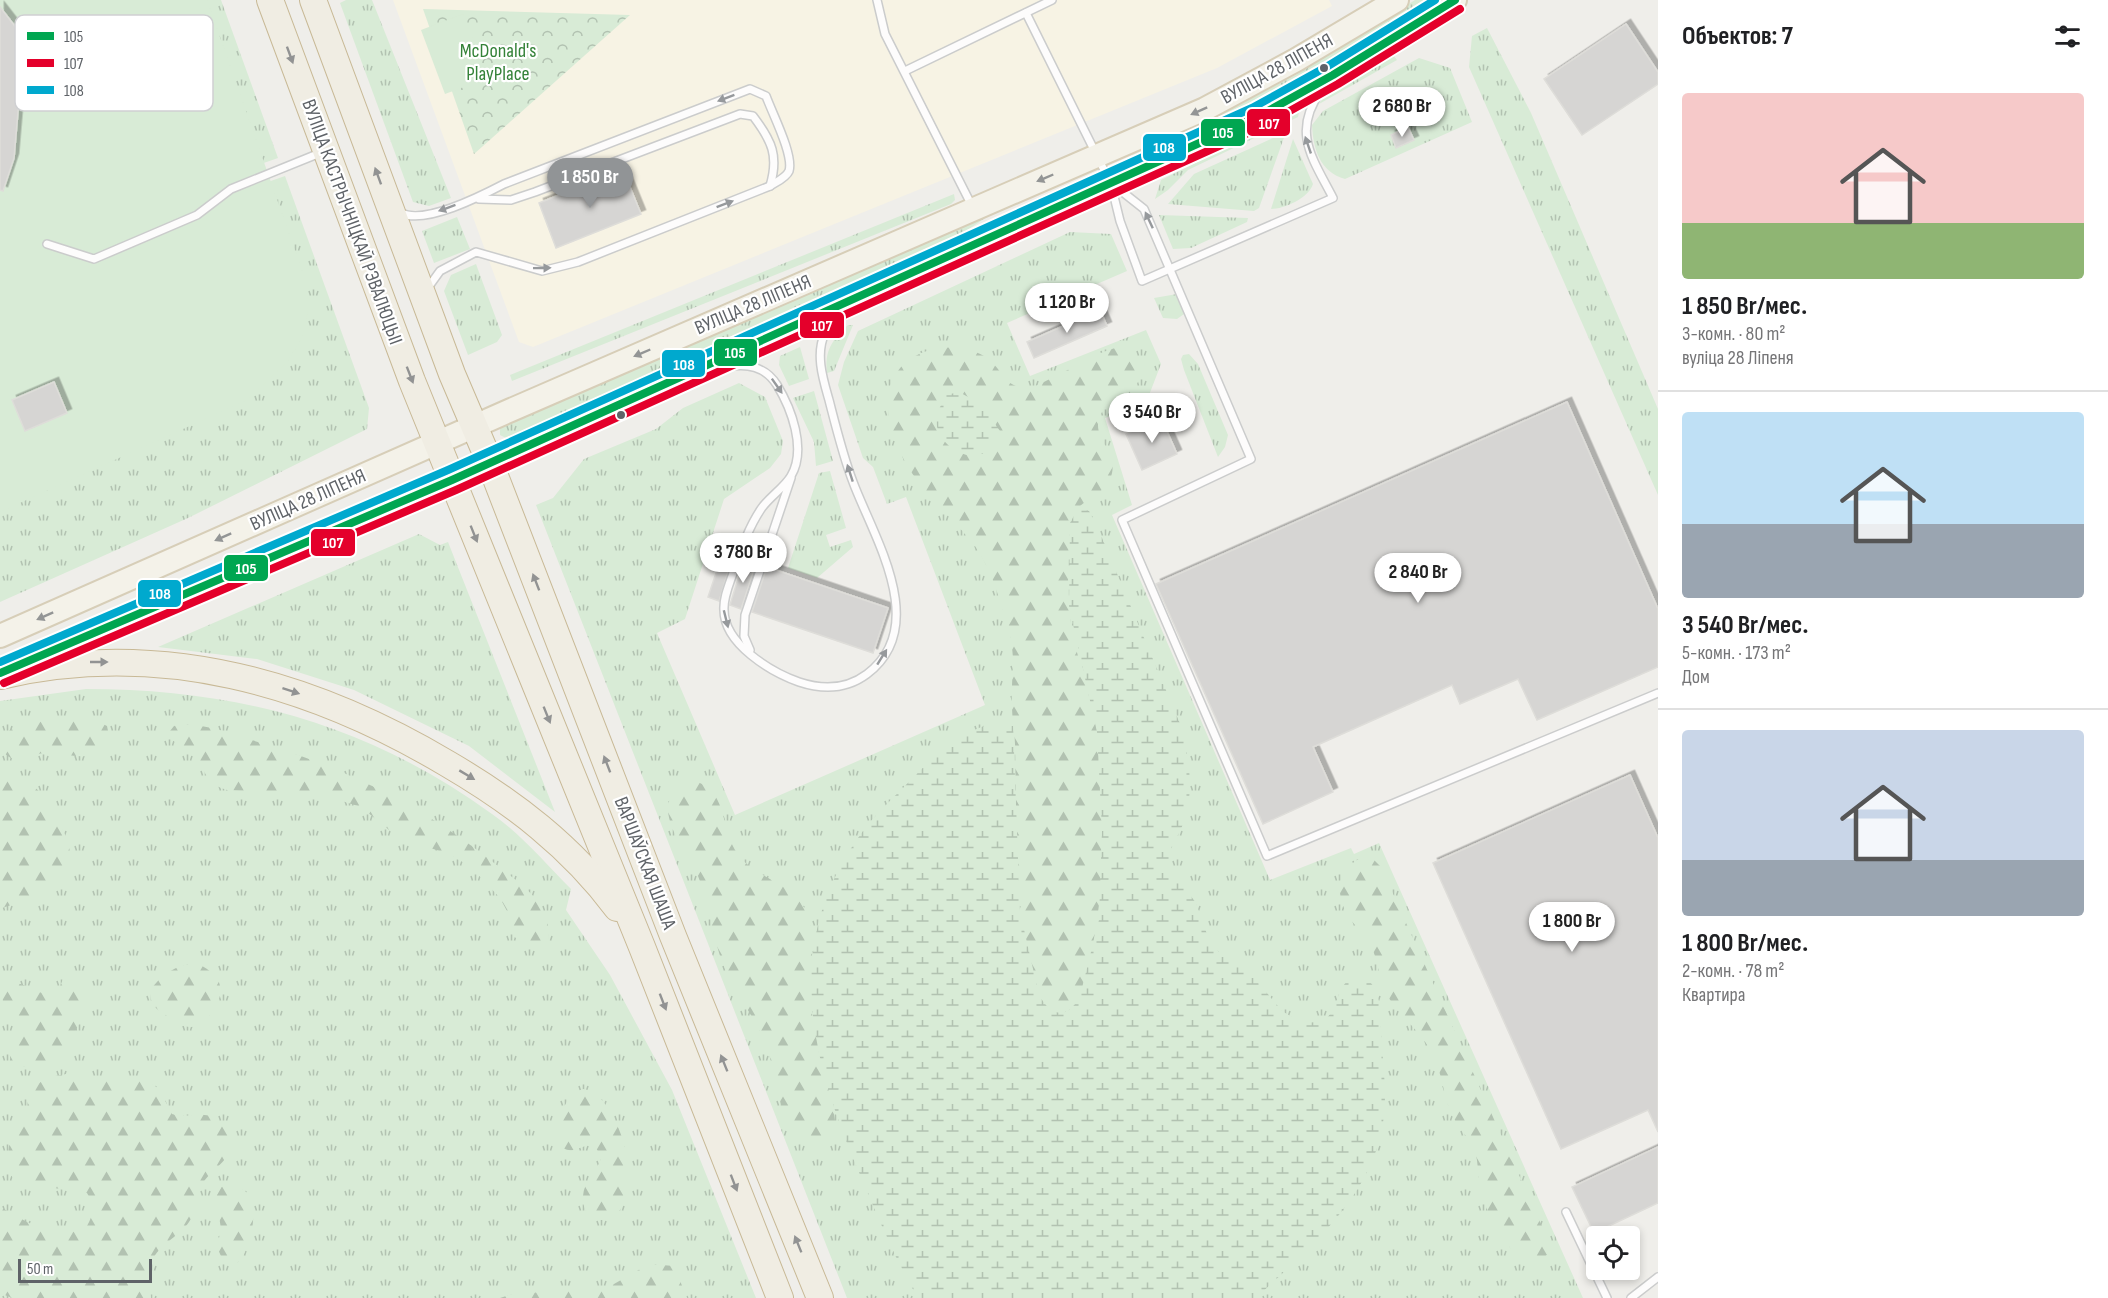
<!DOCTYPE html>
<html lang="ru">
<head>
<meta charset="utf-8">
<style>
  :root { --surface:#fff; --page:#f2f2f2; --text:#202124; --muted:#757577; --line:#e0e0e0; --accent:#919496 }
  body { margin:0; font-family:"Sofia Sans Condensed",sans-serif; background:var(--page); color:var(--text); height:100vh; display:flex; flex-direction:column; font-size:22px; white-space:nowrap }
  * { box-sizing:border-box; margin:0 }
  p { font-size:20px; color:var(--muted) }
  .icon { flex:none; width:33px; height:33px; fill:none; stroke:currentColor; stroke-width:2; stroke-linecap:round; stroke-linejoin:round }
  .map { position:relative; flex:1; overflow:hidden }
  .side { display:flex; flex-direction:column; background:var(--surface); width:450px }
  .side>* { flex:none }
  .fabs { position:absolute; left:1586px; top:1226px; display:grid; gap:12px }
  .fabs a { display:grid; place-items:center; width:54px; height:54px; border-radius:6px; background:var(--surface); box-shadow:0 3px 9px #0003; font-size:30px }
  .scale { position:absolute; left:18px; bottom:15px; width:134px; box-sizing:border-box; padding-left:6px; border:3px solid #5f6368; border-top:0; font-size:16px; line-height:21px; white-space:nowrap; color:#5f6368; -webkit-text-stroke:4px #fff; paint-order:stroke }
  .price { position:absolute; translate:-50% -51px; padding:0 14px; border-radius:21px; background:#fff; color:#222; font-size:20px; line-height:39px; filter:drop-shadow(0 2px 3px #0008) }
  .price::after { content:''; position:absolute; left:50%; top:36px; width:18px; height:14px; margin-left:-9px; background:inherit; clip-path:polygon(0 0,100% 0,50% 100%) }
  .price.selected { background:var(--accent); color:#fff }
  ul { padding:0; list-style:none }
  li { display:grid; align-content:center; gap:12px; height:318px; padding:0 24px }
  li+li { border-top:2px solid var(--line) }
  li span { display:grid; place-items:center; height:186px; border-radius:6px; color:#555 }
  li>.icon { margin-inline-start:auto }
  span .icon { width:108px; height:108px; fill:#fffc; stroke-width:1 }
  li b { font-size:26px }
  h2 { display:flex; justify-content:space-between; align-items:center; height:72px; padding:0 24px; font-size:26px }
  main { display:flex; flex:1; min-height:0 }
  .map>svg:first-child { display:block }
</style>
</head>
<body>
<main>
<div class="map">
<svg width="1658" height="1298" viewBox="0 0 1658 1298">
  <defs>
    <pattern id="grass-tufts" width="24" height="20" patternUnits="userSpaceOnUse" patternTransform="scale(1.5)"><rect width="24" height="20" fill="#d8ebd6"/><path d="M3 7l-1-3M5 7V3M7 7l1-3M15 17l-1-3M17 17v-4M19 17l1-3" fill="none" stroke="#b2c2b1"/></pattern>
    <pattern id="forest-firs" width="22" height="20" patternUnits="userSpaceOnUse" patternTransform="scale(1.5)"><rect width="22" height="20" fill="#d8ebd6"/><path d="M5 1l3.5 6h-7zM16 11l3.5 6h-7z" fill="#b2c2b1"/></pattern>
    <pattern id="wetland-marsh" width="20" height="14" patternUnits="userSpaceOnUse" patternTransform="scale(1.5)"><rect width="20" height="14" fill="#d8ebd6"/><path d="M1 5h8M5 5V1M11 12h8M15 12V8" fill="none" stroke="#b2c2b1"/></pattern>
    <pattern id="park-crowns" width="20" height="18" patternUnits="userSpaceOnUse" patternTransform="scale(1.5)"><rect width="20" height="18" fill="#d8ebd6"/><path d="M2 6a3 3 0 1 1 6 0M12 15a3 3 0 1 1 6 0" fill="none" stroke="#b2c2b1"/></pattern>
    <filter id="shadow"><feDropShadow dx="4.5" dy="-4.5" stdDeviation="0" flood-color="#0004"/></filter>
  </defs>
  <rect width="100%" height="100%" fill="#efeeea"/>
  <path fill="#f7f3e4" d="M393,0h936l3,6 -115,62 -684,279 -14,-5z"/>
  <g fill="url(#grass-tufts)">
    <path d="M206,0h15l57,158 -20,7z"/>
    <path d="M346,0h26l79,198 -22,8 -16,-4 -73,-199z"/>
    <path d="M1415,0h16l-20,16 -113,65 -84,45 -82,34v-5l80,-36 84,-44z"/>
    <path d="M1487,28l44,85 127,296v86l-189,-428 3,-31z"/>
    <path d="M1394,56l3,4 -78,44 7,-10z"/>
    <path d="M1419,58l31,10 22,54 -127,57c-25,-7 -32,-30 -33,-54l11,-14z"/>
    <path d="M1299,112l-1,5 -110,53 -20,20 -13,9 6,-19z"/>
    <path d="M1286,132l-27,76 -5,3 -86,-7 26,-30z"/>
    <path d="M1293,139l20,45c-4,14 -29,25 -42,25z"/>
    <path d="M1074,174v4l-86,38 -44,30 -438,192 -6,-3v-8z"/>
    <path d="M285,176l84,232 -2,21 -179,89 -188,84v-98l265,-321z"/>
    <path d="M954,194l1,6 -4,4 -439,177 -2,-6z"/>
    <path d="M1159,215l89,3 -1,4 -56,26 -18,1z"/>
    <path d="M457,217l13,32 -36,14 -12,-32z"/>
    <path d="M1070,232l41,2 16,37 -120,52 23,53 116,-46 15,34 -15,39 -41,15 27,87 -20,10 158,365 81,-32 3,6 25,-11 204,455h-736l-311,-793 17,-7 31,-39 72,-30 27,-21 56,-25 26,14 18,44 -2,13 -11,14 -46,31 -39,120 -28,14 78,182 250,-110 -79,-208 -19,7 -14,-37 -10,-9 -25,-73 6,-23 14,-31z"/>
    <path d="M476,264l26,71 -5,7 -29,13 -24,-64 7,-16z"/>
    <path d="M1177,294l7,20 -7,5 -14,-1 -9,-20z"/>
    <path d="M848,325h5l-19,46 -7,2c-3,-22 5,-33 21,-48z"/>
    <path d="M800,347l9,32 -20,7 -10,-21 1,-9z"/>
    <path d="M1189,354l9,10 30,71 -3,12 -7,10 -34,-87 -3,-11 2,-4z"/>
    <path d="M814,391l19,70 -17,5 -2,-24 -21,-44z"/>
    <path d="M830,471l16,57 -20,7 4,12 21,-7 2,7 -36,31 -29,-10 31,-95z"/>
    <path d="M419,534l21,11 8,-3 107,270 -86,-66 -115,-56 -97,-31 -99,-12z"/>
    <path d="M86,689c151,0 282,35 406,125 29,20 54,50 79,75l-5,21 44,65 62,115 84,208h-756v-597z"/>
  </g>
  <g fill="url(#forest-firs)">
    <path d="M1118,347c22,2 30,25 15,43 -8,11 -26,11 -32,24 -12,22 16,36 11,59 -5,25 -36,26 -40,46 -5,28 -5,77 -1,105 6,36 19,70 26,106 4,25 4,51 5,77 2,67 -2,124 -22,189 -12,24 -29,21 -41,-1 -26,-83 -22,-166 -24,-251 0,-12 -3,-24 -3,-36 -1,-17 1,-34 1,-50 -1,-19 -7,-39 -13,-57 -7,-22 -15,-44 -30,-61 -34,-41 -67,-62 -80,-118 -4,-18 -4,-35 8,-51 18,-25 60,-30 86,-15 21,13 19,36 50,31l69,-35z"/>
    <path d="M80,718l15,2 12,6 2,10 -2,11c-27,18 -36,4 -63,6 -9,1 -19,6 -27,8 -13,-6 -17,-10 -17,-24 19,-17 56,-17 80,-19z"/>
    <path d="M183,724c25,1 50,10 75,18 88,26 168,66 240,124 15,12 33,24 43,41 7,11 8,21 8,34l-6,6 -21,-2 -8,-9 -7,-25 -7,-13 -29,-31 -22,-13 -50,-16 -38,-31 -38,-12 -96,-5c-24,-7 -19,-19 -33,-34 -7,-8 -17,-10 -23,-18l-1,-7 4,-5z"/>
    <path d="M0,774c11,2 22,4 31,10 17,12 49,65 37,86 -13,22 -45,30 -68,39z"/>
    <path d="M693,781c33,6 28,45 42,69 17,29 56,30 71,61 11,23 5,47 4,71 -1,49 19,91 25,139 -3,16 -14,28 -32,17 -24,-16 -27,-59 -34,-84 -10,-33 -33,-58 -46,-90 -11,-28 -13,-60 -25,-88 -9,-20 -29,-44 -30,-66 0,-17 11,-23 25,-29z"/>
    <path d="M1361,858l12,1 8,8 168,375 2,9 -13,12c-31,-3 -51,-48 -58,-75 -3,-12 -1,-25 -5,-36 -5,-15 -18,-24 -24,-39 -8,-19 -9,-41 -19,-60 -11,-22 -33,-37 -45,-58 -9,-16 -8,-35 -17,-51 -4,-10 -14,-17 -20,-25 -15,-23 -15,-49 11,-61z"/>
    <path d="M196,963c26,12 32,27 15,51 -4,5 -8,10 -14,12 -11,4 -22,-4 -30,-10 -11,-7 -17,-11 -17,-25 11,-17 26,-26 46,-28z"/>
    <path d="M73,971c29,15 1,75 -19,88 -7,5 -18,7 -27,8 -5,0 -13,0 -16,-6 -5,-12 9,-23 6,-36 -3,-13 -15,-18 -16,-32 18,-25 31,7 56,0l7,-16z"/>
    <path d="M66,1074l32,7 35,-4 14,3 12,9 13,25c14,5 32,-4 44,5 6,5 10,12 13,19 7,23 -21,31 -28,49 -4,12 -4,24 -12,35 -11,16 -33,23 -39,44 -3,9 0,23 1,32h-139l-12,-5v-86c29,15 55,37 87,19 7,-13 8,-20 0,-33l-59,-9 -14,-4 -7,-12 2,-22 11,-16 7,-17 1,-16 9,-13 13,-7z"/>
    <path d="M583,1089c16,2 24,17 31,30 13,23 26,76 1,96 -16,13 -34,-1 -32,-19 1,-15 13,-24 18,-37 -9,-30 -21,-1 -38,-11 -7,-19 -3,-52 20,-59z"/>
    <path d="M232,1184c5,2 12,5 16,10 12,15 2,64 -15,72l-9,-3 -7,-16 4,-18 -5,-33 5,-9z"/>
    <path d="M649,1264l25,2 13,32h-187l12,-4 95,-6z"/>
  </g>
  <g fill="url(#wetland-marsh)">
    <path d="M959,392l22,12 19,27c-4,6 -7,16 -13,20 -20,15 -55,-10 -50,-34 1,-8 6,-15 9,-22z"/>
    <path d="M1083,509l6,2 8,15 84,200c8,30 14,68 2,98 -6,16 -16,25 -14,43l27,36 13,37 6,9 35,24 32,38 20,12c8,0 16,-1 23,-4 15,-9 12,-46 36,-41 21,4 19,35 20,51 1,29 6,59 3,87 -9,79 -74,131 -128,182h-338c-24,-40 -41,-84 -60,-128 -47,-111 -76,-224 0,-332 14,-21 34,-39 52,-57 24,-26 66,-65 103,-57l7,188 19,83c12,22 29,25 41,1l19,-76 3,-90 -5,-98 -28,-126 1,-83 7,-13z"/>
  </g>
  <path fill="url(#park-crowns)" d="M423,9l207,6 -156,139z"/>
  <g fill="#d8ebd6">
    <path d="M0,0h207l98,279 4,28 -8,33 -14,22 -40,38 -247,112z"/>
    <path d="M463,14l25,64 -43,16 -24,-64z"/>
  </g>
  <g fill="#d6d5d3" stroke="#deddd9" stroke-width="1.5" filter="url(#shadow)">
    <path d="M0,7l14,18 21,48 -14,4 -7,81 -11,33 -3,-1z"/>
    <path d="M1626,24l32,48v12l-76,51 -38,-56z"/>
    <path d="M1408,127l6,13 -18,8 -5,-13z"/>
    <path d="M623,170l18,44 -85,34 -17,-45z"/>
    <path d="M1100,310l7,16 -73,32 -7,-16z"/>
    <path d="M54,382l13,31 -42,18 -13,-31z"/>
    <path d="M1567,402l91,207v58l-121,53 -19,-41 -58,25 -8,-19 -139,62 20,45 -70,32 -107,-240z"/>
    <path d="M1161,418l16,36 -35,16 -16,-36z"/>
    <path d="M723,552l10,3 -14,46 -11,-4z"/>
    <path d="M744,559l12,4 -15,46 -11,-4z"/>
    <path d="M767,567l121,41 -15,45 -121,-41z"/>
    <path d="M1630,775l28,63v294l-10,-22 -87,39 -128,-286z"/>
    <path d="M1658,1147v56l-64,30 -22,-46z"/>
  </g>
  <g fill="none" stroke-linecap="round" stroke-linejoin="round">
    <g stroke="#cbcccc" stroke-width="10">
      <g id="lane">
        <path d="M877,0l8,34 87,172"/>
        <path d="M1026,13l85,171 9,37 22,60 191,-83c-20,-39 -42,-66 -12,-107"/>
        <path d="M905,71l147,-71"/>
        <path d="M1115,186l29,23 107,250 -129,61 145,336 391,-163"/>
        <path d="M479,199l32,1 24,-8 205,-78 13,2c19,25 26,40 17,70"/>
        <path d="M401,213c24,12 80,-17 103,-29l246,-95 16,7c6,17 28,59 23,75 -3,7 -13,11 -19,15l-192,76 -36,9 -66,-19 -36,19 -13,18"/>
        <path d="M47,244l47,15 103,-44 34,-26 89,-36"/>
        <path d="M726,367c21,-4 39,-1 51,18 14,23 30,64 14,91 -7,12 -22,21 -30,33 -12,18 -19,38 -26,58 -4,14 -12,29 -11,43 0,34 47,62 75,72 24,8 48,7 68,-8 64,-48 6,-138 -14,-192 -10,-26 -17,-55 -24,-82 -6,-21 -14,-46 -4,-67 6,-12 21,-18 32,-24"/>
        <path d="M750,650l-6,-14 1,-21 46,-137"/>
        <path d="M1566,1212l41,86"/>
        <path d="M1631,1298l27,-21"/>
      </g>
    </g>
    <g stroke="#d7ceb8" stroke-width="26">
      <g id="primary">
        <path d="M0,636l511,-226 694,-301 91,-49 101,-60"/>
        <path d="M12,668l440,-188 805,-363 76,-42 122,-75"/>
      </g>
    </g>
    <g stroke="#c8b996" stroke-width="28">
      <g id="highway">
        <path d="M270,0l142,381 230,566 138,351"/>
        <path d="M313,0l139,374 38,89 183,473 147,362"/>
        <path d="M0,676c160,-37 310,6 448,88 65,38 124,83 169,144"/>
      </g>
    </g>
    <use href="#lane" stroke="#fdfcfc" stroke-width="7"/>
    <use href="#primary" stroke="#f4f2e9" stroke-width="22"/>
    <use href="#highway" stroke="#f0ede3" stroke-width="26"/>
    <g stroke="#fff" stroke-width="12">
      <path id="bus-1" d="M0,673l452,-193 805,-363 76,-42 122,-75"/>
    </g>
    <g stroke="#fff" stroke-width="12">
      <path id="bus-2" d="M4,683l452,-193 805,-363 77,-43 122,-75"/>
    </g>
    <g stroke="#fff" stroke-width="12">
      <path id="bus-3" d="M0,662l448,-192 804,-362 76,-42 107,-66"/>
    </g>
    <use href="#bus-1" stroke="#00a651" stroke-width="8"/>
    <use href="#bus-2" stroke="#e4002b" stroke-width="8"/>
    <use href="#bus-3" stroke="#00a9ce" stroke-width="8"/>
  </g>
  <defs><path id="oneway-solid" d="M-6-.8H1V-3.2L6.5 0L1 3.2V.8H-6Z" transform="scale(1.5)"/></defs>
  <g fill="#929393">
    <use href="#oneway-solid" transform="translate(290 55) rotate(70)"/>
    <use href="#oneway-solid" transform="translate(378 176) rotate(-110)"/>
    <use href="#oneway-solid" transform="translate(410 375) rotate(69)"/>
    <use href="#oneway-solid" transform="translate(474 534) rotate(68)"/>
    <use href="#oneway-solid" transform="translate(536 582) rotate(-111)"/>
    <use href="#oneway-solid" transform="translate(99 662)"/>
    <use href="#oneway-solid" transform="translate(291 691) rotate(18)"/>
    <use href="#oneway-solid" transform="translate(547 715) rotate(68)"/>
    <use href="#oneway-solid" transform="translate(607 764) rotate(-111)"/>
    <use href="#oneway-solid" transform="translate(467 775) rotate(31)"/>
    <use href="#oneway-solid" transform="translate(663 1002) rotate(69)"/>
    <use href="#oneway-solid" transform="translate(724 1063) rotate(-112)"/>
    <use href="#oneway-solid" transform="translate(734 1183) rotate(69)"/>
    <use href="#oneway-solid" transform="translate(798 1244) rotate(-112)"/>
  </g>
  <g fill="#96999c">
    <use href="#oneway-solid" transform="translate(726 98) rotate(159)"/>
    <use href="#oneway-solid" transform="translate(1308 145) rotate(-109)"/>
    <use href="#oneway-solid" transform="translate(725 204) rotate(-21)"/>
    <use href="#oneway-solid" transform="translate(447 208) rotate(160)"/>
    <use href="#oneway-solid" transform="translate(1149 220) rotate(-115)"/>
    <use href="#oneway-solid" transform="translate(542 268) rotate(-1)"/>
    <use href="#oneway-solid" transform="translate(777 386) rotate(55)"/>
    <use href="#oneway-solid" transform="translate(850 473) rotate(-108)"/>
    <use href="#oneway-solid" transform="translate(726 619) rotate(76)"/>
    <use href="#oneway-solid" transform="translate(882 657) rotate(-58)"/>
  </g>
  <g fill="#939595">
    <use href="#oneway-solid" transform="translate(1199 111) rotate(156)"/>
    <use href="#oneway-solid" transform="translate(1045 178) rotate(157)"/>
    <use href="#oneway-solid" transform="translate(642 353) rotate(157)"/>
    <use href="#oneway-solid" transform="translate(223 537) rotate(156)"/>
    <use href="#oneway-solid" transform="translate(45 616) rotate(156)"/>
  </g>
  <g fill="#5f6368" stroke="#fff" stroke-width="2">
    <circle cx="1324" cy="68" r="5"/>
    <circle cx="621" cy="415" r="5"/>
  </g>
  <g text-anchor="middle" dominant-baseline="central" stroke-width="4.5" stroke-linejoin="round" paint-order="stroke">
    <g font-size="20" fill="#348238" stroke="#fff">
      <text x="498" y="51">McDonald's<tspan x="498" dy="23">PlayPlace</tspan></text>
    </g>
    <g font-size="20" fill="#5f6368" stroke="#fff">
      <text transform="translate(1277 69) rotate(-29)">ВУЛІЦА 28 ЛІПЕНЯ</text>
      <text transform="translate(352 222) rotate(70)">ВУЛІЦА КАСТРЫЧНІЦКАЙ РЭВАЛЮЦЫІ</text>
      <text transform="translate(753 305) rotate(-23)">ВУЛІЦА 28 ЛІПЕНЯ</text>
      <text transform="translate(308 500) rotate(-24)">ВУЛІЦА 28 ЛІПЕНЯ</text>
      <text transform="translate(645 863) rotate(69)">ВАРШАЎСКАЯ ШАША</text>
    </g>
  </g>
  <rect x="15" y="15" width="198" height="96" rx="9" fill="#fff" stroke="#cfd0d2" stroke-width="1.5"/>
  <rect x="27" y="32" width="27" height="8" fill="#00a651"/>
  <rect x="27" y="59" width="27" height="8" fill="#e4002b"/>
  <rect x="27" y="86" width="27" height="8" fill="#00a9ce"/>
  <g font-size="16" fill="#5f6368">
    <text x="64" y="42">105</text>
    <text x="64" y="69">107</text>
    <text x="64" y="96">108</text>
  </g>
  <g stroke="#fff" stroke-width="2">
    <rect x="1246" y="108" width="45" height="29" rx="6" fill="#e4002b"/>
    <rect x="1200" y="118" width="46" height="29" rx="6" fill="#00a651"/>
    <rect x="1142" y="133" width="45" height="29" rx="6" fill="#00a9ce"/>
    <rect x="799" y="311" width="46" height="28" rx="6" fill="#e4002b"/>
    <rect x="713" y="338" width="45" height="29" rx="6" fill="#00a651"/>
    <rect x="661" y="349" width="45" height="29" rx="6" fill="#00a9ce"/>
    <rect x="310" y="528" width="46" height="29" rx="6" fill="#e4002b"/>
    <rect x="223" y="554" width="46" height="28" rx="6" fill="#00a651"/>
    <rect x="137" y="579" width="45" height="29" rx="6" fill="#00a9ce"/>
  </g>
  <g font-size="16" text-anchor="middle" font-weight="bold" fill="#fff">
    <text x="1269" y="129">107</text>
    <text x="1223" y="138">105</text>
    <text x="1164" y="153">108</text>
    <text x="822" y="331">107</text>
    <text x="735" y="358">105</text>
    <text x="684" y="370">108</text>
    <text x="333" y="548">107</text>
    <text x="246" y="574">105</text>
    <text x="160" y="599">108</text>
  </g>
</svg>
<div class="fabs">
<a><svg class="icon" aria-label="locate" viewBox="0 0 24 24"><circle cx="12" cy="12" r="6"/><path d="M12 2v4M12 18v4M2 12h4M18 12h4"/></svg></a>
</div>
<div class="scale">50 m</div>
<b class="price" style="left:1402px;top:138px">2 680 Br</b>
<b class="price selected" style="left:590px;top:209px">1 850 Br</b>
<b class="price" style="left:1067px;top:334px">1 120 Br</b>
<b class="price" style="left:1152px;top:444px">3 540 Br</b>
<b class="price" style="left:743px;top:584px">3 780 Br</b>
<b class="price" style="left:1418px;top:604px">2 840 Br</b>
<b class="price" style="left:1572px;top:953px">1 800 Br</b>
</div>
<section class="side">
<h2>Объектов: 7<svg class="icon" aria-label="filters" viewBox="0 0 24 24"><path d="M4 7h16M4 17h16"/><circle cx="9" cy="7" r="2"/><circle cx="15" cy="17" r="2"/></svg></h2>
<ul>
<li><span style="background:linear-gradient(#f6c9c9 70%,#8fb573 0)"><svg class="icon" aria-label="home" viewBox="0 0 24 24"><path d="M3 11l9-7 9 7M6 9v11h12V9"/></svg></span><div><b>1 850 Br/мес.</b><p>3-комн. · 80 m²</p><p>вуліца 28 Ліпеня</p></div></li>
<li><span style="background:linear-gradient(#bfe0f5 60%,#9aa5b1 0)"><svg class="icon" aria-label="home" viewBox="0 0 24 24"><path d="M3 11l9-7 9 7M6 9v11h12V9"/></svg></span><div><b>3 540 Br/мес.</b><p>5-комн. · 173 m²</p><p>Дом</p></div></li>
<li><span style="background:linear-gradient(#c9d6e8 70%,#9aa5b1 0)"><svg class="icon" aria-label="home" viewBox="0 0 24 24"><path d="M3 11l9-7 9 7M6 9v11h12V9"/></svg></span><div><b>1 800 Br/мес.</b><p>2-комн. · 78 m²</p><p>Квартира</p></div></li>
</ul>
</section>
</main>
</body>
</html>
